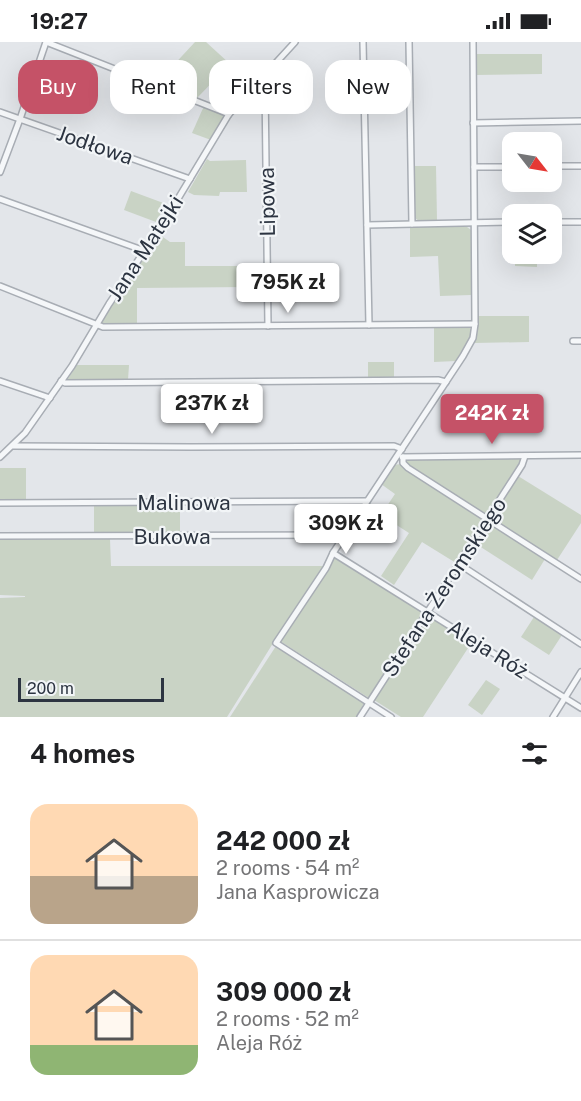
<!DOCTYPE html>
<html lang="en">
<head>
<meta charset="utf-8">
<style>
  :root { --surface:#fff; --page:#f6f6f6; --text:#202124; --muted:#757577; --line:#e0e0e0; --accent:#c55267 }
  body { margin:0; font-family:"Public Sans",sans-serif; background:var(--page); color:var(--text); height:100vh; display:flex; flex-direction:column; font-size:22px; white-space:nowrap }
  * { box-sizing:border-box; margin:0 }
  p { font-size:20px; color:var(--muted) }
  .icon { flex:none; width:33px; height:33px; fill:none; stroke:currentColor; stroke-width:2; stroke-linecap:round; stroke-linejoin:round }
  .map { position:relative; height:675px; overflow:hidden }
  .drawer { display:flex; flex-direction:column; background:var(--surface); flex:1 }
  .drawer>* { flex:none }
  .banner { position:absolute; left:18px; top:18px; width:546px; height:54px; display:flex; gap:12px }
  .needle { width:39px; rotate:121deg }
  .controls { position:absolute; left:502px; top:90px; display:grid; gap:12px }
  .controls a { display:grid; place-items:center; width:60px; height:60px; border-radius:12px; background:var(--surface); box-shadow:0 6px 24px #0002; font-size:30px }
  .scale { position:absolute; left:18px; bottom:15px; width:146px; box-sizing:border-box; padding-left:6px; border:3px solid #2c3441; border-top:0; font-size:16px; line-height:21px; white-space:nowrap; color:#2c3441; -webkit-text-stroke:4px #f2f5f7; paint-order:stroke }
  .price { position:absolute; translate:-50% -51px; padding:0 14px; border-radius:6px; background:#fff; color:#222; font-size:20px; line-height:39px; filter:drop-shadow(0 2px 3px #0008) }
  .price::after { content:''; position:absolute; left:50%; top:36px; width:18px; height:14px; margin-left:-9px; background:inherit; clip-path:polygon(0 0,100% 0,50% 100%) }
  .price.active { background:var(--accent); color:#fff }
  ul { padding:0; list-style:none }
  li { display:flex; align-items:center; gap:18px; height:150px; padding:0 30px }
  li+li { border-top:2px solid var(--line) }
  li span { display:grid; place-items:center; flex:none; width:168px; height:120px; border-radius:18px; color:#555 }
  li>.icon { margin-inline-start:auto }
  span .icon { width:72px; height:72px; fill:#fffc; stroke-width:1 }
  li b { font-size:26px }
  h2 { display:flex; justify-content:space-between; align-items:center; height:72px; padding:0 30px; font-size:26px }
  .chip { padding:0 21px; border-radius:18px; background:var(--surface); box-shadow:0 6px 24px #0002; font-size:21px; line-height:54px }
  .chip.active { background:var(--accent); color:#fff }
  .status { display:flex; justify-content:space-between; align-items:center; height:42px; padding:0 30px; background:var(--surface); direction:ltr }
  .status svg { height:16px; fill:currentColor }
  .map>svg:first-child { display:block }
</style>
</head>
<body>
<div class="status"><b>19:27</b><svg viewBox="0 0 49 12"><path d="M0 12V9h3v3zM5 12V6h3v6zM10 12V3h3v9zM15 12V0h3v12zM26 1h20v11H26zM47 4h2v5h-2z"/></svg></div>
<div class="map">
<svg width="581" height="675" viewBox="0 0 581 675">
  <rect width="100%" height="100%" fill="#e3e6ea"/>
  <g fill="#c9d3c5">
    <path d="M195,0h11l24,22 -33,34 -40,-15z"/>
    <path d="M475,12h67v20l-67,1z"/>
    <path d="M204,64l20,10 -13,24 -19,-7z"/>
    <path d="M207,117l3,2 36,-1 1,32h-27l-1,4 -25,-1 -6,-3z"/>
    <path d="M414,124h22l1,54 -18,1 -4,-3z"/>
    <path d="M131,149l35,13 -10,18 -32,-12z"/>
    <path d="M410,185h57l4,3v65l-31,1 -2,-40 -28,1z"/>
    <path d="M160,193l10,7h15v24h63v21l-111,1v36l-36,-1 10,-17z"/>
    <path d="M515,212h22v13l-22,-1z"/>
    <path d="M478,274h51v26l-55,1 3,-8z"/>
    <path d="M469,284l2,5v4l-15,26 -22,1v-35z"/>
    <rect x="368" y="320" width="26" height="16"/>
    <path d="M77,323h52l-1,15h-61z"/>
    <path d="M522,416l-35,57 -80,-51v-4z"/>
    <path d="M401,422l81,53 1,3 -27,43 -34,-21 -28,43 -13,-9 28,-43 -28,-18 14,-21 -14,-10 12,-19z"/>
    <rect x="0" y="426" width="26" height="33"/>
    <path d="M518,434l63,39v8l-24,37 -66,-42z"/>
    <path d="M305,462h59l-19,29h-40z"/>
    <path d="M180,463v29l-86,1v-29z"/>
    <path d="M493,483l52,34 -13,21 -56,-36 11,-17z"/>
    <path d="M110,497l1,27h214l-50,74 -48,77h-227v-119l25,-1v-1l-25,-1v-55z"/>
    <path d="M334,516l89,54 -54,86 -89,-57z"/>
    <path d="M430,572l42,28 -49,75h-22l-27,-17z"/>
    <path d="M534,575l28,18 -13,20 -28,-18z"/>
    <path d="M276,604l88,57 -8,14h-126z"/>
    <path d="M486,638l14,9 -18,26 -14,-10z"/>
  </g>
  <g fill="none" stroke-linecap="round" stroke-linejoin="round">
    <g stroke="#a8adb4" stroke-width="8">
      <g id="street">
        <path d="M363,0l6,283"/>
        <path d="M409,0l3,182"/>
        <path d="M263,36l2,7 3,241"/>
        <path d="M0,70l190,67"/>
        <path d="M473,81l108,-2"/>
        <path d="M552,124h29"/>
        <path d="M474,125h39"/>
        <path d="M0,130l20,-53 26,-77 183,72"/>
        <path d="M0,157l145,52"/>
        <path d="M552,180h29"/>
        <path d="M367,183l146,-3"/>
        <path d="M0,244l103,41 372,-3"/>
        <path d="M573,299h8"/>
        <path d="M0,339l50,17"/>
        <path d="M61,339l4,2 373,-3 8,2"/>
        <path d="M13,404l178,1 203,-1 8,3"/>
        <path d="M0,415l25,-24 47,-67 37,-62 58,-87 62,-103 66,-72"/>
        <path d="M402,415l179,-2"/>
        <path d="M403,415v6l5,5 173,111"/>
        <path d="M0,461l367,-2"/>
        <path d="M0,494l345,-1"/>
        <path d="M333,511l248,155"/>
        <path d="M459,522l122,80"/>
        <path d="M360,675l162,-252 3,-9"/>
        <path d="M391,675l-115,-74 50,-75 7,-15 130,-197 10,-18 2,-14 -2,-282"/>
        <path d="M553,675l28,-45"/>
      </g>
    </g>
    <use href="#street" stroke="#f5f7f9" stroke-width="5"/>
  </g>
  <g text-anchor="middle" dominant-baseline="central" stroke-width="4.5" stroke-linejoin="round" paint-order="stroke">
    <g font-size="21" fill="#2c3441" stroke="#f2f5f7">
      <text transform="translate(95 103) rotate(19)">Jodłowa</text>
      <text transform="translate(267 160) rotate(-91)">Lipowa</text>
      <text transform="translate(145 206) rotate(-57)">Jana Matejki</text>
      <text x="184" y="460">Malinowa</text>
      <text x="172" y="494">Bukowa</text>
      <text transform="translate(444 545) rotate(-57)">Stefana Żeromskiego</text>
      <text transform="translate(488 607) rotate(32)">Aleja Róż</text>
    </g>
  </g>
</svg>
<div class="controls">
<a><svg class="needle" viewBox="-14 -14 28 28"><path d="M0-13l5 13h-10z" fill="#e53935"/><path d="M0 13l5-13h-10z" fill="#757577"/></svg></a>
<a><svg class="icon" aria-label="layers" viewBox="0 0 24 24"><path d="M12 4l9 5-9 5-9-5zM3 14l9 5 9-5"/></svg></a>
</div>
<div class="scale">200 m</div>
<b class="price" style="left:288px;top:272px">795K zł</b>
<b class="price" style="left:212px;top:393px">237K zł</b>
<b class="price active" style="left:492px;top:403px">242K zł</b>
<b class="price" style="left:346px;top:513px">309K zł</b>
<div class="banner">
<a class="chip active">Buy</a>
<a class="chip">Rent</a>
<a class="chip">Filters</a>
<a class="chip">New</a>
</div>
</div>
<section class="drawer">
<h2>4 homes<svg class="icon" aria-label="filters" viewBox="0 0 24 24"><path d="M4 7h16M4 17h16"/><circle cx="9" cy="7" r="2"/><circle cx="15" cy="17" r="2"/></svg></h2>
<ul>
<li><span style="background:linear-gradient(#ffd9b3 60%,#b9a48a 0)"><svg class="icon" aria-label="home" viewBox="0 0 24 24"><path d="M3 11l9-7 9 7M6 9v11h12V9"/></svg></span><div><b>242 000 zł</b><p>2 rooms · 54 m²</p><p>Jana Kasprowicza</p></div></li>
<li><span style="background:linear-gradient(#ffd9b3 75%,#8fb573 0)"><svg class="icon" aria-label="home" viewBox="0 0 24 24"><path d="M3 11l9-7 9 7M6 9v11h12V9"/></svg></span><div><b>309 000 zł</b><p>2 rooms · 52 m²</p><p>Aleja Róż</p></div></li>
</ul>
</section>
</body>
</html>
